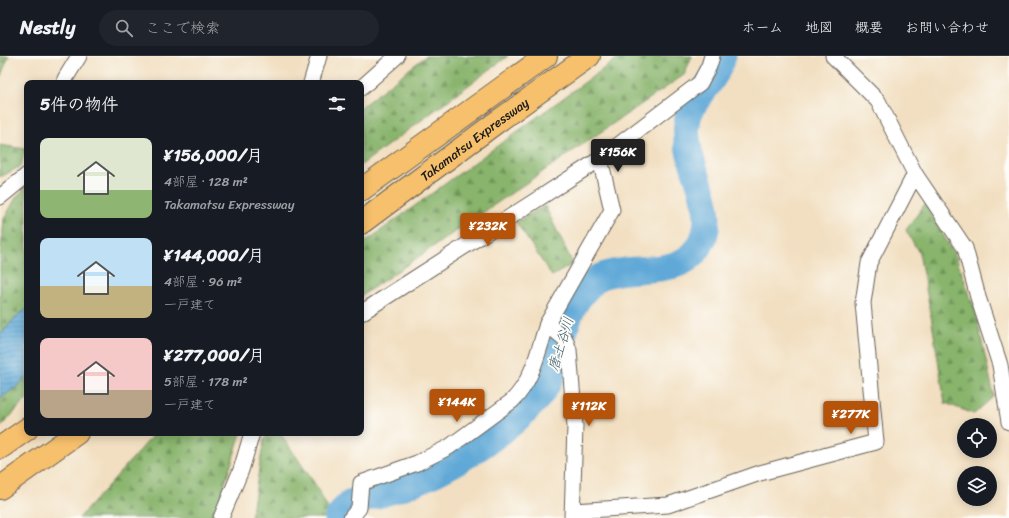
<!DOCTYPE html>
<html lang="ja">
<head>
<meta charset="utf-8">
<style>
  :root { --surface:#171b24; --page:#20242c; --text:#f1f3f6; --muted:#9ea1a6; --line:#363941; --accent:#b45309 }
  body { margin:0; font-family:Sriracha,"Klee One",sans-serif; background:var(--page); color:var(--text); height:100vh; display:flex; flex-direction:column; font-size:15px; white-space:nowrap }
  * { box-sizing:border-box; margin:0 }
  p { font-size:13px; color:var(--muted) }
  .icon { flex:none; width:22px; height:22px; fill:none; stroke:currentColor; stroke-width:2; stroke-linecap:round; stroke-linejoin:round }
  .map { position:relative; flex:1; overflow:hidden }
  .panel { position:absolute; left:24px; top:24px; width:340px; height:356px; display:flex; flex-direction:column; background:var(--surface); border-radius:8px; box-shadow:0 2px 10px #0003 }
  .panel>* { flex:none }
  .fabs { position:absolute; left:957px; top:362px; display:grid; gap:8px }
  .fabs a { display:grid; place-items:center; width:40px; height:40px; border-radius:50%; background:var(--surface); box-shadow:0 2px 10px #0003; font-size:20px }
  .price { position:absolute; translate:-50% -34px; padding:0 9px; border-radius:4px; background:var(--accent); color:#fff; font-size:13px; line-height:26px; filter:drop-shadow(0 1px 2px #0008) }
  .price::after { content:''; position:absolute; left:50%; top:24px; width:12px; height:9px; margin-left:-6px; background:inherit; clip-path:polygon(0 0,100% 0,50% 100%) }
  .price.current { background:#222; color:#fff }
  ul { padding:0; list-style:none }
  li { display:flex; align-items:center; gap:12px; height:100px; padding:0 16px }
  li span { display:grid; place-items:center; flex:none; width:112px; height:80px; border-radius:8px; color:#555 }
  li>.icon { margin-inline-start:auto }
  span .icon { width:48px; height:48px; fill:#fffc; stroke-width:1 }
  li b { font-size:17px }
  h2 { display:flex; justify-content:space-between; align-items:center; height:48px; padding:0 16px; font-size:17px }
  header { display:flex; align-items:center; gap:24px; box-sizing:border-box; height:56px; padding:0 20px; background:var(--surface); border-bottom:1px solid var(--line) }
  header strong { font-size:19px }
  nav { display:flex; gap:22px; margin-inline-start:auto; font-size:14px }
  .search { width:280px; height:36px; background:var(--page); display:flex; align-items:center; gap:10px; box-sizing:border-box; padding:0 14px; border-radius:22px; color:var(--muted); font-size:15px }
  .map>svg:first-child { display:block }
</style>
</head>
<body>
<header>
<strong>Nestly</strong>
<div class="search"><svg class="icon" aria-label="search" viewBox="0 0 24 24"><circle cx="10" cy="10" r="6"/><path d="M15 15l6 6"/></svg>ここで検索</div>
<nav><a>ホーム</a><a>地図</a><a>概要</a><a>お問い合わせ</a></nav>
</header>
<div class="map">
<svg width="1009" height="462" viewBox="0 0 1009 462">
  <defs>
    <pattern id="forest-firs" width="22" height="20" patternUnits="userSpaceOnUse"><rect width="22" height="20" fill="#88b46c"/><path d="M5 1l3.5 6h-7zM16 11l3.5 6h-7z" fill="#6e9258"/></pattern>
    <pattern id="water-rules" width="6" height="5" patternUnits="userSpaceOnUse"><rect width="6" height="5" fill="#5fa8d7"/><path d="M0 2.5h6" fill="none" stroke="#4e88ae"/></pattern>
  </defs>
  <rect width="100%" height="100%" fill="#fdfcf7"/>
  <filter id="ink" filterUnits="userSpaceOnUse"><feTurbulence type="fractalNoise" baseFrequency=".025" numOctaves="2"/><feDisplacementMap in="SourceGraphic" scale="8" xChannelSelector="R" yChannelSelector="G"/><feConvolveMatrix kernelMatrix="1 2 1 2 8 2 1 2 1" color-interpolation-filters="sRGB"/></filter>
  <filter id="wash" filterUnits="userSpaceOnUse"><feTurbulence type="fractalNoise" baseFrequency=".012" numOctaves="4" result="noise"/><feDisplacementMap in="SourceGraphic" scale="16" xChannelSelector="R" yChannelSelector="G"/><feGaussianBlur stdDeviation="0.9" result="paint"/><feColorMatrix in="noise" values="0 0 0 0 0 0 0 0 0 0 0 0 0 0 0 0 0 1.4 0 .05"/><feComposite in="paint" operator="in"/></filter>
  <g filter="url(#wash)">
    <rect width="100%" height="100%" fill="#f2dfc1"/>
    <g fill="url(#forest-firs)" stroke="#526844">
      <path d="M0,0h9l-9,22z"/>
      <path d="M426,0h82l-147,109v-58z"/>
      <path d="M621,0h71l-8,19 -323,221v-51z"/>
      <path d="M0,89l25,4 -4,17 -21,11z"/>
      <path d="M27,131v122l-10,7 -17,19v-77l4,-39 13,-23z"/>
      <path d="M925,148l31,53 19,53 19,86 -20,18 -29,-11 -16,-99 -10,-51 -13,-23z"/>
      <path d="M545,150l28,58 -21,12 -36,-54z"/>
      <path d="M27,320v23l-27,28v-29l18,-12z"/>
      <path d="M152,377h89l-27,85h-135l71,-79z"/>
      <path d="M269,377h11l37,54 12,24 -2,7h-76l13,-79z"/>
    </g>
    <path fill="url(#water-rules)" stroke="#3e627a" d="M27,253v67l-9,10 -18,12v-63l17,-19z"/>
    <g fill="none" stroke-linecap="round" stroke-linejoin="round">
      <path stroke="#5fa8d7" stroke-width="27" d="M338,462l7,-10 6,-5c21,-7 44,-12 64,-21 41,-16 118,-64 136,-105 17,-38 8,-68 46,-98 3,-3 8,-4 12,-5 29,-9 71,3 90,-27 25,-39 -18,-83 -12,-124 2,-19 19,-32 28,-49 3,-5 5,-12 8,-18"/>
    </g>
  </g>
  <g filter="url(#ink)">
    <g fill="none" stroke-linecap="round" stroke-linejoin="round">
      <g stroke="#676056" stroke-width="17">
        <g id="minor">
          <path d="M833,0l45,45 37,73 50,74 13,49 22,68 9,57"/>
          <path d="M65,27v-4l14,-23"/>
          <path d="M311,27l8,-27"/>
          <path d="M361,32l36,-32"/>
          <path d="M0,141l27,-22"/>
          <path d="M361,257l239,-154"/>
          <path d="M573,455l95,-6 92,-32 116,-31 -13,-139 6,-40 46,-89"/>
          <path d="M221,462l20,-48 11,-37"/>
          <path d="M351,462l8,-10 2,-25 56,-20 32,-16 63,-46c21,-21 26,-50 35,-77"/>
          <path d="M572,462l3,-92 -6,-76 -4,-11 -18,-15 65,-114 -12,-51 100,-76 9,-17 3,-10"/>
        </g>
      </g>
      <g stroke="#676056" stroke-width="24">
        <g id="motorway">
          <path d="M361,134l185,-134"/>
          <path id="s1" d="M361,167l133,-99 95,-68"/>
          <path d="M0,392l27,-19"/>
          <path d="M0,432l77,-55"/>
        </g>
      </g>
      <use href="#minor" stroke="#fff" stroke-width="15"/>
      <use href="#motorway" stroke="#f7c06c" stroke-width="22"/>
    </g>
  </g>
  <g text-anchor="middle" dominant-baseline="central" stroke-width="3.5" stroke-linejoin="round" paint-order="stroke">
    <g font-size="13" fill="#1c1c1c" stroke="#fdfcf7">
      <text stroke="none"><textPath href="#s1" startOffset="141">Takamatsu Expressway</textPath></text>
    </g>
    <g font-size="14" font-style="italic" fill="#3a5b70" stroke="#fdfcf7">
      <text transform="translate(561 288) rotate(-73)">唐土谷川</text>
    </g>
  </g>
</svg>
<div class="fabs">
<a><svg class="icon" aria-label="locate" viewBox="0 0 24 24"><circle cx="12" cy="12" r="6"/><path d="M12 2v4M12 18v4M2 12h4M18 12h4"/></svg></a>
<a><svg class="icon" aria-label="layers" viewBox="0 0 24 24"><path d="M12 4l9 5-9 5-9-5zM3 14l9 5 9-5"/></svg></a>
</div>
<b class="price current" style="left:618px;top:117px">¥156K</b>
<b class="price" style="left:488px;top:191px">¥232K</b>
<b class="price" style="left:457px;top:367px">¥144K</b>
<b class="price" style="left:589px;top:371px">¥112K</b>
<b class="price" style="left:851px;top:379px">¥277K</b>
<section class="panel">
<h2>5件の物件<svg class="icon" aria-label="filters" viewBox="0 0 24 24"><path d="M4 7h16M4 17h16"/><circle cx="9" cy="7" r="2"/><circle cx="15" cy="17" r="2"/></svg></h2>
<ul>
<li><span style="background:linear-gradient(#dfe7d0 65%,#8fb573 0)"><svg class="icon" aria-label="home" viewBox="0 0 24 24"><path d="M3 11l9-7 9 7M6 9v11h12V9"/></svg></span><div><b>¥156,000/月</b><p>4部屋 · 128 m²</p><p>Takamatsu Expressway</p></div></li>
<li><span style="background:linear-gradient(#bfe0f5 60%,#c2b280 0)"><svg class="icon" aria-label="home" viewBox="0 0 24 24"><path d="M3 11l9-7 9 7M6 9v11h12V9"/></svg></span><div><b>¥144,000/月</b><p>4部屋 · 96 m²</p><p>一戸建て</p></div></li>
<li><span style="background:linear-gradient(#f6c9c9 65%,#b9a48a 0)"><svg class="icon" aria-label="home" viewBox="0 0 24 24"><path d="M3 11l9-7 9 7M6 9v11h12V9"/></svg></span><div><b>¥277,000/月</b><p>5部屋 · 178 m²</p><p>一戸建て</p></div></li>
</ul>
</section>
</div>
</body>
</html>
